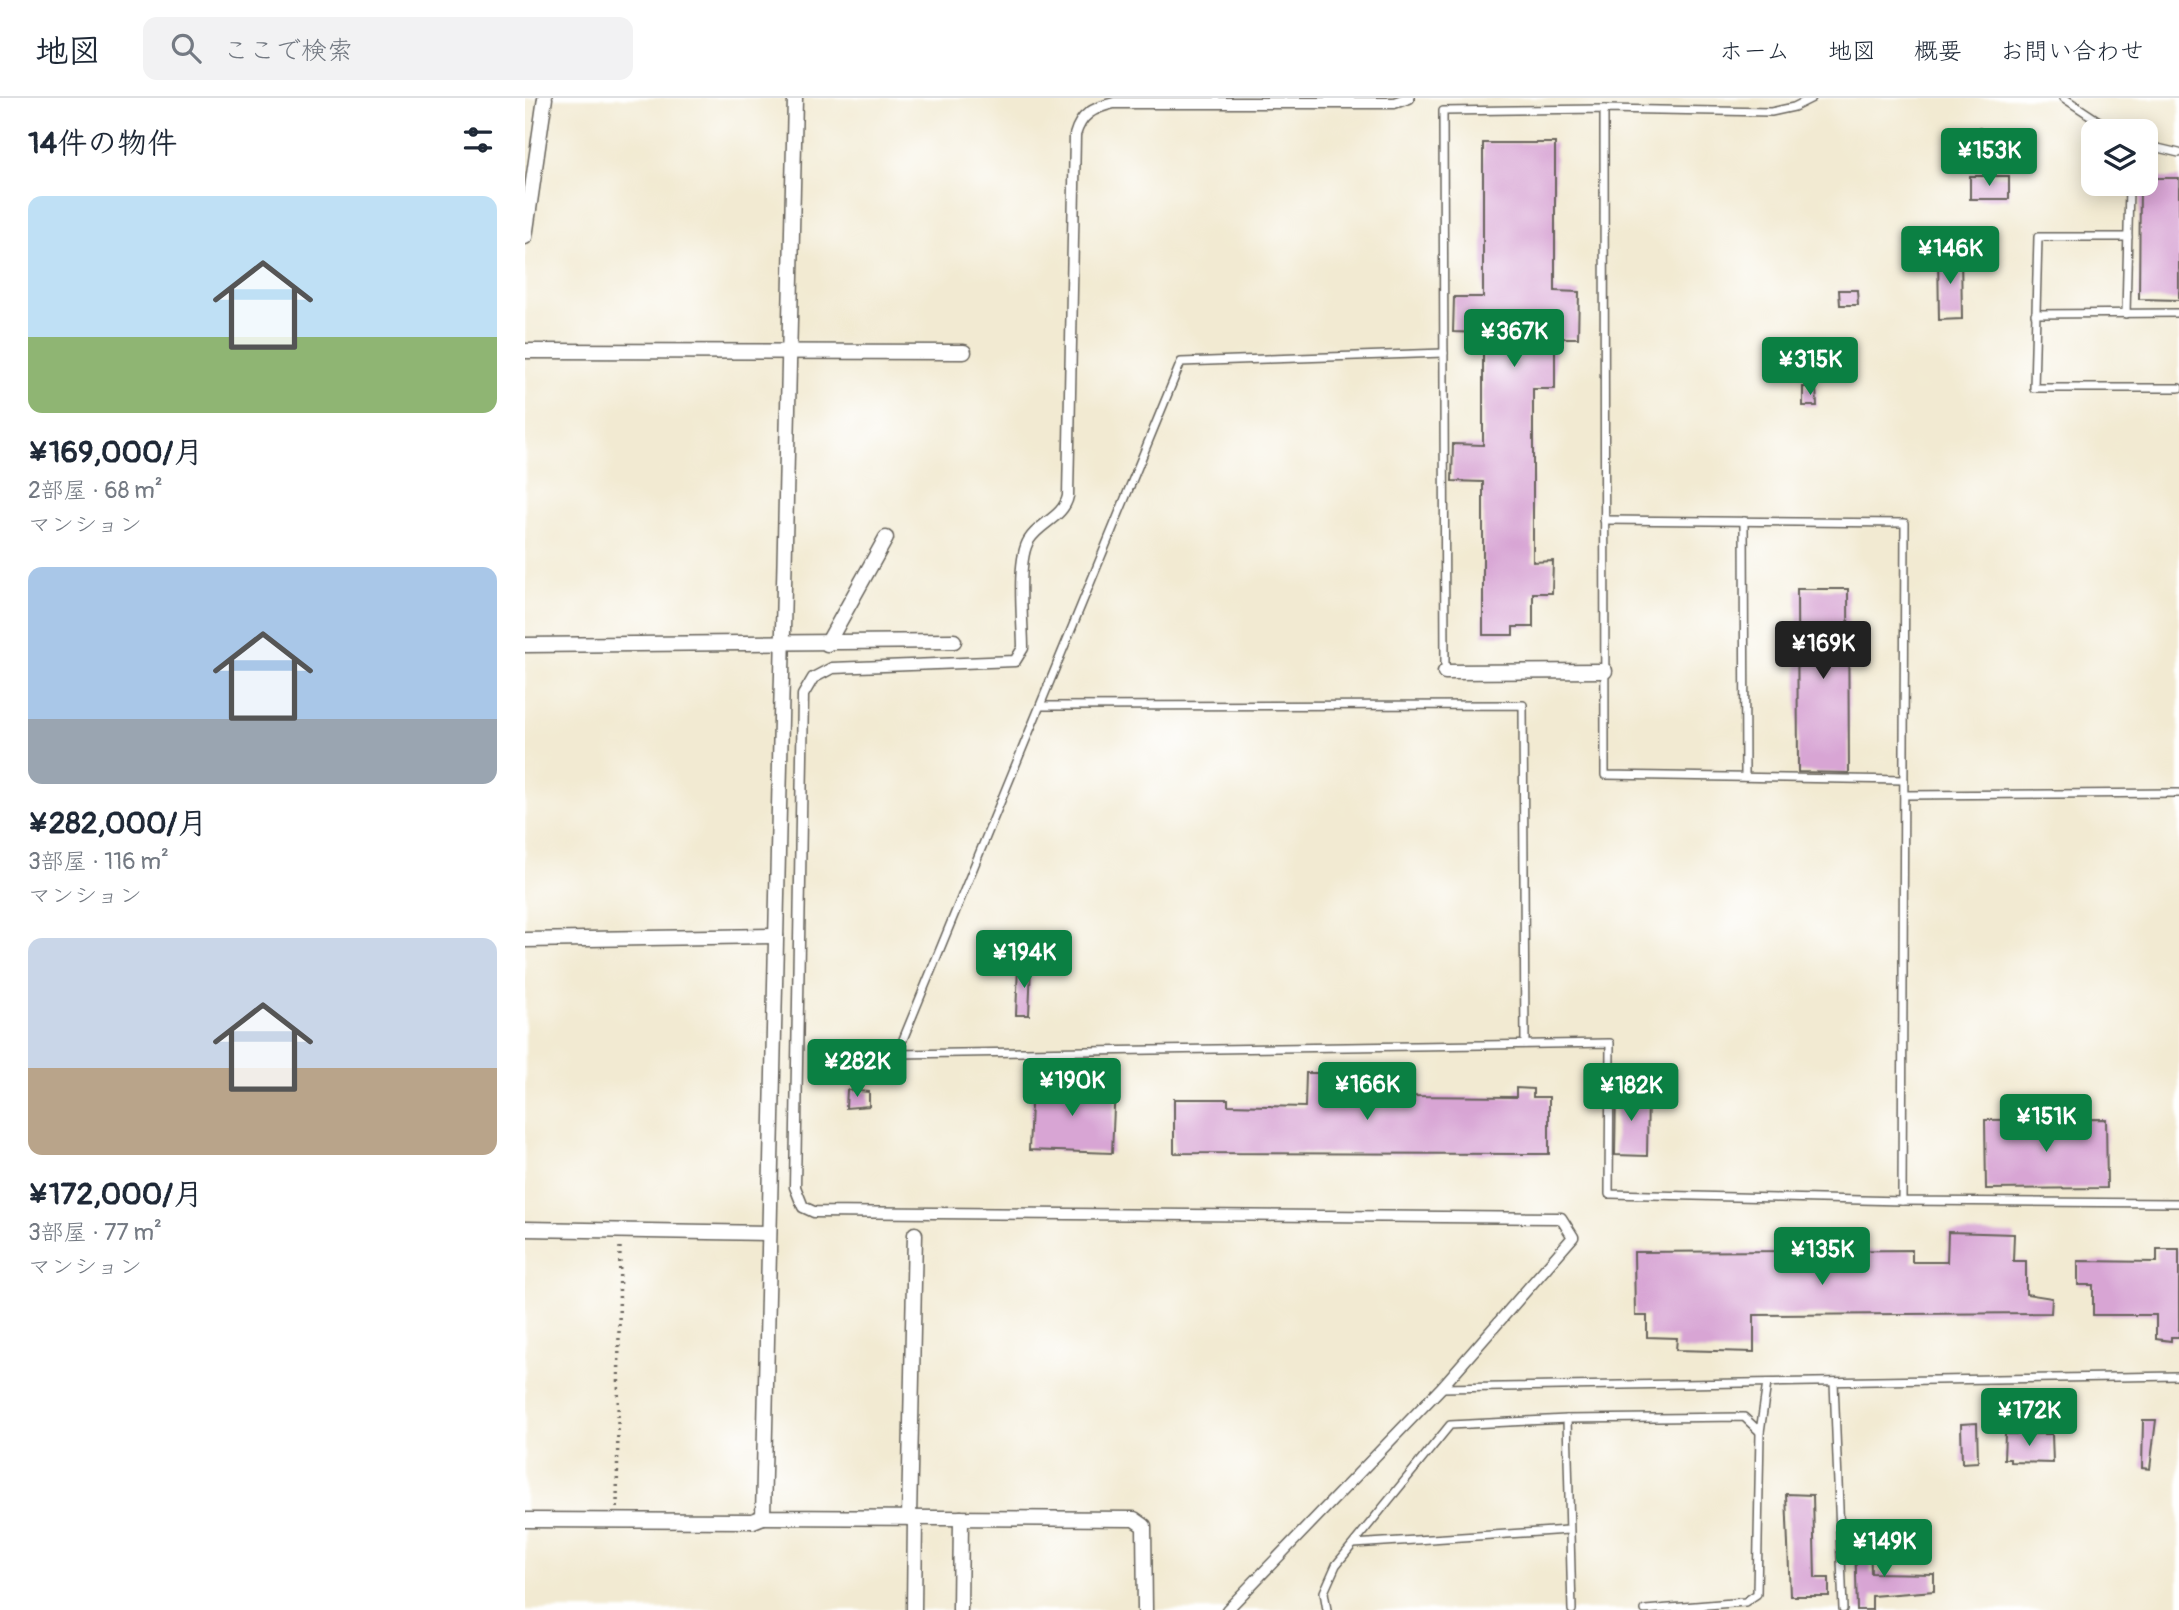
<!DOCTYPE html>
<html lang="ja">
<head>
<meta charset="utf-8">
<style>
  :root { --surface:#fff; --page:#f2f2f3; --text:#1f2937; --muted:#747a83; --line:#e0e1e3; --accent:#0b8043 }
  body { margin:0; font-family:Pangolin,"Klee One",sans-serif; background:var(--page); color:var(--text); height:100vh; display:flex; flex-direction:column; font-size:26px; white-space:nowrap }
  * { box-sizing:border-box; margin:0 }
  p { font-size:23px; color:var(--muted) }
  .icon { flex:none; width:38px; height:38px; fill:none; stroke:currentColor; stroke-width:2; stroke-linecap:round; stroke-linejoin:round }
  .map { position:relative; flex:1; overflow:hidden }
  .sheet { display:flex; flex-direction:column; background:var(--surface); width:525px }
  .sheet>* { flex:none }
  .controls { position:absolute; left:1556px; top:21px; display:grid; gap:14px }
  .controls a { display:grid; place-items:center; width:77px; height:77px; border-radius:14px; background:var(--surface); box-shadow:0 4px 18px #0003; font-size:35px }
  .price { position:absolute; translate:-50% -60px; padding:0 16px; border-radius:7px; background:var(--accent); color:#fff; font-size:23px; line-height:46px; filter:drop-shadow(0 2px 4px #0008) }
  .price::after { content:''; position:absolute; left:50%; top:42px; width:21px; height:16px; margin-left:-10px; background:inherit; clip-path:polygon(0 0,100% 0,50% 100%) }
  .price.selected { background:#222; color:#fff }
  ul { padding:0; list-style:none }
  li { display:grid; align-content:center; gap:14px; height:371px; padding:0 28px }
  li span { display:grid; place-items:center; height:217px; border-radius:14px; color:#555 }
  li>.icon { margin-inline-start:auto }
  span .icon { width:126px; height:126px; fill:#fffc; stroke-width:1 }
  li b { font-size:30px }
  h2 { display:flex; justify-content:space-between; align-items:center; height:84px; padding:0 28px; font-size:30px }
  header { display:flex; align-items:center; gap:42px; box-sizing:border-box; height:98px; padding:0 35px; background:var(--surface); border-bottom:2px solid var(--line) }
  header strong { font-size:33px }
  nav { display:flex; gap:38px; margin-inline-start:auto; font-size:24px }
  .search { width:490px; height:63px; background:var(--page); display:flex; align-items:center; gap:18px; box-sizing:border-box; padding:0 24px; border-radius:14px; color:var(--muted); font-size:26px }
  main { display:flex; flex:1; min-height:0 }
  .map>svg:first-child { display:block }
</style>
</head>
<body>
<header>
<strong>地図</strong>
<div class="search"><svg class="icon" aria-label="search" viewBox="0 0 24 24"><circle cx="10" cy="10" r="6"/><path d="M15 15l6 6"/></svg>ここで検索</div>
<nav><a>ホーム</a><a>地図</a><a>概要</a><a>お問い合わせ</a></nav>
</header>
<main>
<section class="sheet">
<h2>14件の物件<svg class="icon" aria-label="filters" viewBox="0 0 24 24"><path d="M4 7h16M4 17h16"/><circle cx="9" cy="7" r="2"/><circle cx="15" cy="17" r="2"/></svg></h2>
<ul>
<li><span style="background:linear-gradient(#bfe0f5 65%,#8fb573 0)"><svg class="icon" aria-label="home" viewBox="0 0 24 24"><path d="M3 11l9-7 9 7M6 9v11h12V9"/></svg></span><div><b>¥169,000/月</b><p>2部屋 · 68 m²</p><p>マンション</p></div></li>
<li><span style="background:linear-gradient(#a9c7e8 70%,#9aa5b1 0)"><svg class="icon" aria-label="home" viewBox="0 0 24 24"><path d="M3 11l9-7 9 7M6 9v11h12V9"/></svg></span><div><b>¥282,000/月</b><p>3部屋 · 116 m²</p><p>マンション</p></div></li>
<li><span style="background:linear-gradient(#c9d6e8 60%,#b9a48a 0)"><svg class="icon" aria-label="home" viewBox="0 0 24 24"><path d="M3 11l9-7 9 7M6 9v11h12V9"/></svg></span><div><b>¥172,000/月</b><p>3部屋 · 77 m²</p><p>マンション</p></div></li>
</ul>
</section>
<div class="map">
<svg width="1654" height="1512" viewBox="0 0 1654 1512">
  <rect width="100%" height="100%" fill="#fff"/>
  <filter id="ink" filterUnits="userSpaceOnUse"><feTurbulence type="fractalNoise" baseFrequency=".0143" numOctaves="2"/><feDisplacementMap in="SourceGraphic" scale="14" xChannelSelector="R" yChannelSelector="G"/><feConvolveMatrix kernelMatrix="1 2 1 2 8 2 1 2 1" color-interpolation-filters="sRGB"/></filter>
  <filter id="wash" filterUnits="userSpaceOnUse"><feTurbulence type="fractalNoise" baseFrequency=".00686" numOctaves="4" result="noise"/><feDisplacementMap in="SourceGraphic" scale="28" xChannelSelector="R" yChannelSelector="G"/><feGaussianBlur stdDeviation="1.57" result="paint"/><feColorMatrix in="noise" values="0 0 0 0 0 0 0 0 0 0 0 0 0 0 0 0 0 1.4 0 .05"/><feComposite in="paint" operator="in"/></filter>
  <g filter="url(#wash)">
    <rect width="100%" height="100%" fill="#f2ead2"/>
    <g id="blocks">
      <g fill="#d8a5d4">
        <path d="M1455,30l1,13 -17,1 -1,-13z"/>
        <path d="M958,45h72v148l24,1 -1,46h-23v51h-22v173l20,-1 -1,32h-19v34h-20v8h-30v-153l-31,-1 1,-37 30,1v-112l-30,-1 1,-35h29z"/>
        <rect x="1445" y="78" width="39" height="23"/>
        <path d="M1620,80h34v122l-40,-1 1,-115h5z"/>
        <path d="M1413,154h23l1,67 -23,1z"/>
        <path d="M1314,192h18l1,15h-18z"/>
        <path d="M1278,289h13l1,19h-14z"/>
        <path d="M1272,491h51l1,184 -51,-1z"/>
        <path d="M493,868h13l-2,49h-13z"/>
        <path d="M838,971l46,2v25l107,1v-9l17,1v8h16v57l-375,-1v-54h54v6l77,2 1,-34h32v11l25,1z"/>
        <path d="M507,984l83,3 -3,68 -83,-3z"/>
        <path d="M322,992l22,2v14l-23,2z"/>
        <path d="M1091,992l32,1 -1,65 -32,-1z"/>
        <path d="M1581,1021l1,69 -121,1 -1,-69z"/>
        <path d="M1423,1134l66,2 -1,27h13v33l26,4 -1,15 -297,2v37l-78,-2 1,-12 -30,-1v-21h-12l-1,-64 150,-1v-9l16,1 -1,8 113,-1v12h35z"/>
        <path d="M1632,1151h22v88h-8v4l-15,-2v-24h-63v-30h-15v-24l79,1z"/>
        <path d="M1618,1322h13l-6,49 -8,-1z"/>
        <path d="M1452,1325l1,39 -16,1 -1,-39z"/>
        <path d="M1480,1336h47l1,29 -43,-1v-3h-6z"/>
        <path d="M1261,1396l27,1 2,83h14v18h-39z"/>
        <path d="M1330,1441h15l1,34 63,1v17l-62,5v14h-15z"/>
      </g>
    </g>
  </g>
  <g filter="url(#ink)">
    <use href="#blocks" fill-opacity="0" stroke="#67645c" stroke-width="2"/>
    <g fill="none" stroke-linecap="round" stroke-linejoin="round">
      <g stroke="#67645c" stroke-width="10">
        <g id="service">
          <path d="M1539,0l50,33"/>
          <path d="M1079,11l1,666 299,5"/>
          <path d="M1620,47l34,8"/>
          <path d="M1603,139h-90l-4,151h145"/>
          <path d="M1510,216l144,-1"/>
          <path d="M1601,216l3,-127"/>
          <path d="M919,255l-263,9 -284,692 713,-11 -1,151 293,7"/>
          <path d="M1079,422l301,3 -3,678 277,2"/>
          <path d="M1219,423l1,256"/>
          <path d="M920,574l-2,-561 161,-2 167,3 23,-5 18,-9"/>
          <path d="M516,608l482,-1 2,339"/>
          <path d="M1379,697l275,-2"/>
          <path d="M1309,1284l9,227"/>
          <path d="M916,1290l738,-12"/>
          <path d="M1042,1321l5,191"/>
          <path d="M829,1446l214,-14"/>
          <path d="M802,1512l-3,-18 12,-27 114,-140 117,-6 177,-2 16,15 7,-49"/>
          <path d="M1120,1512l100,-8 12,-8 3,-162"/>
        </g>
      </g>
      <g stroke="#67645c" stroke-width="13">
        <path id="pedestrian" d="M702,1512l214,-222 132,-151 -12,-19 -747,-6 -11,-5 -8,-20 8,-492 10,-17 19,-10 183,-7 8,-13c0,-26 -7,-88 6,-108 10,-17 35,-23 39,-44l7,-361c6,-21 18,-27 39,-32h280l15,-5"/>
      </g>
      <g stroke="#67645c" stroke-width="17">
        <g id="minor">
          <path d="M270,0l-32,1419 371,2 10,7 1,84"/>
          <path d="M0,139l20,-139"/>
          <path d="M0,253l439,1"/>
          <path d="M302,546l59,-106"/>
          <path d="M0,547l429,-4"/>
          <path d="M920,574l160,-1"/>
          <path d="M0,842l251,-4"/>
          <path d="M0,1131l244,4"/>
          <path d="M384,1420l6,-284"/>
          <path d="M0,1422l228,1 10,-4"/>
          <path d="M389,1512l1,-92"/>
          <path d="M435,1512l1,-92"/>
        </g>
      </g>
      <path stroke="#67645c" stroke-width="3.5" stroke-dasharray="2 5" stroke-linecap="butt" d="M92,1410l3,-262"/>
      <use href="#service" stroke="#fff" stroke-width="7"/>
      <use href="#pedestrian" stroke="#fff" stroke-width="10"/>
      <use href="#minor" stroke="#fff" stroke-width="14"/>
    </g>
  </g>
</svg>
<div class="controls">
<a><svg class="icon" aria-label="layers" viewBox="0 0 24 24"><path d="M12 4l9 5-9 5-9-5zM3 14l9 5 9-5"/></svg></a>
</div>
<b class="price" style="left:1464px;top:90px">¥153K</b>
<b class="price" style="left:1425px;top:188px">¥146K</b>
<b class="price" style="left:989px;top:271px">¥367K</b>
<b class="price" style="left:1285px;top:299px">¥315K</b>
<b class="price selected" style="left:1298px;top:583px">¥169K</b>
<b class="price" style="left:499px;top:892px">¥194K</b>
<b class="price" style="left:332px;top:1001px">¥282K</b>
<b class="price" style="left:547px;top:1020px">¥190K</b>
<b class="price" style="left:842px;top:1024px">¥166K</b>
<b class="price" style="left:1106px;top:1025px">¥182K</b>
<b class="price" style="left:1521px;top:1056px">¥151K</b>
<b class="price" style="left:1297px;top:1189px">¥135K</b>
<b class="price" style="left:1504px;top:1350px">¥172K</b>
<b class="price" style="left:1359px;top:1481px">¥149K</b>
</div>
</main>
</body>
</html>
